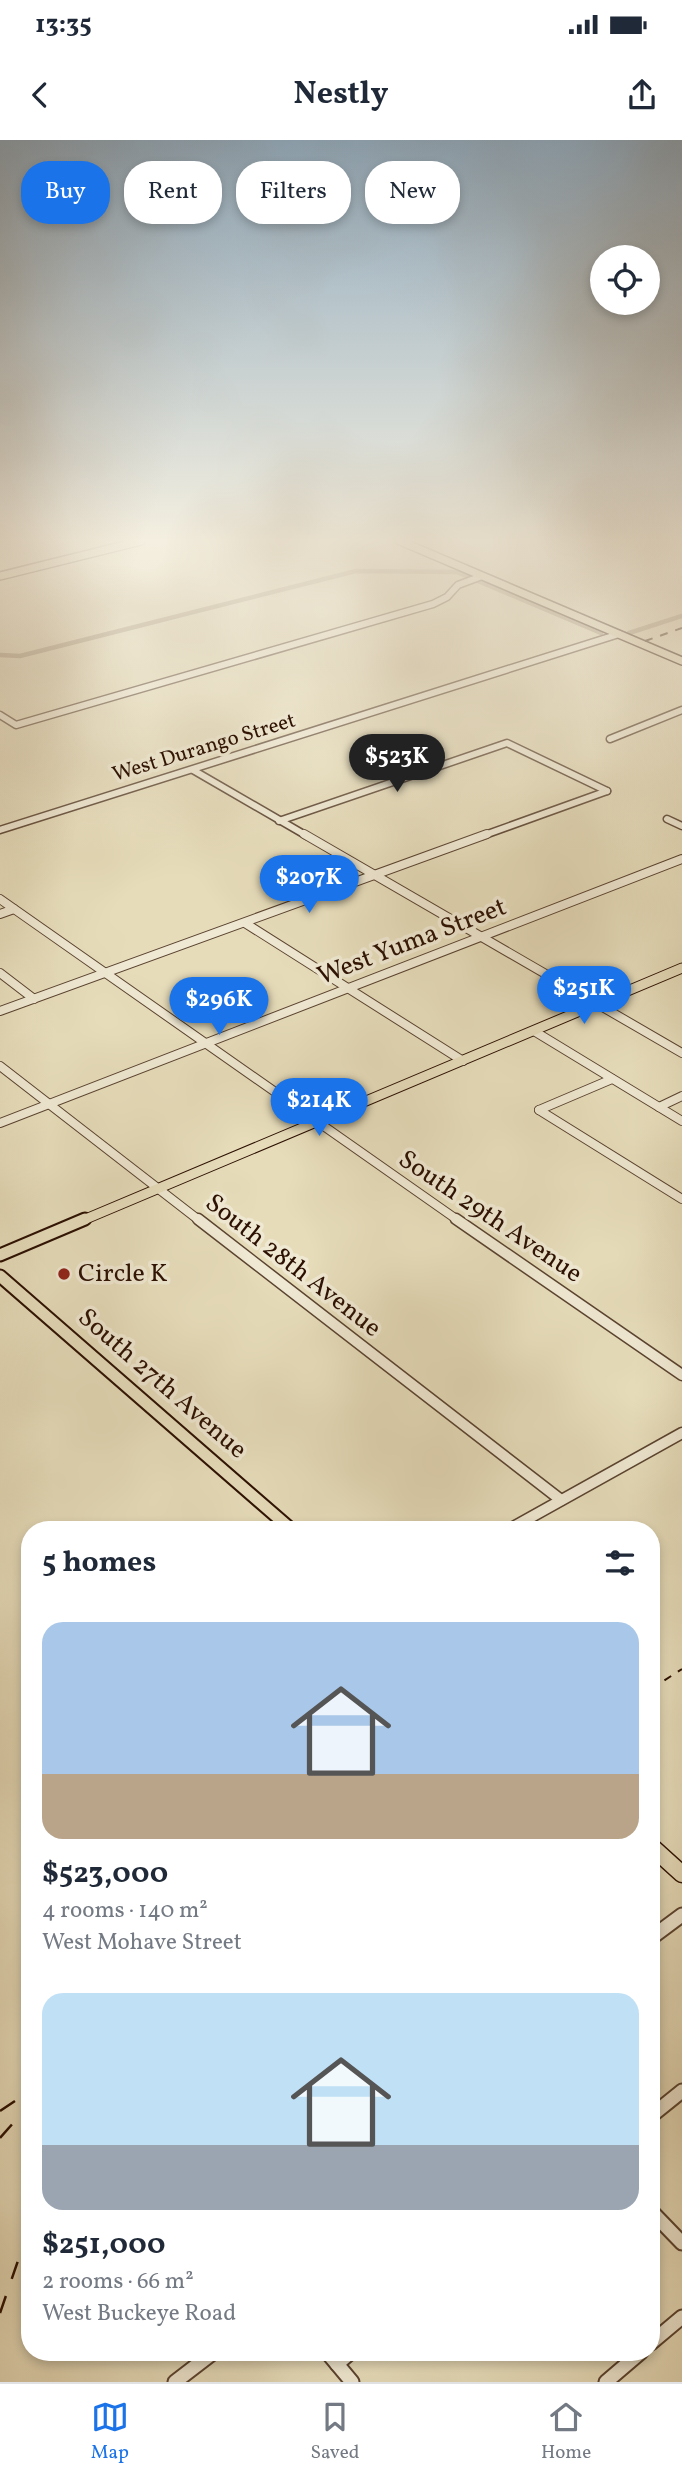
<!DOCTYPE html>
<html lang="en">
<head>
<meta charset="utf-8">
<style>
  :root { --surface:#fff; --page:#f2f2f3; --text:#1f2937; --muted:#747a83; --line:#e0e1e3; --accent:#1a73e8 }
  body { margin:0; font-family:Vollkorn,serif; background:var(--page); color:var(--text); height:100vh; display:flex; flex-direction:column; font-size:26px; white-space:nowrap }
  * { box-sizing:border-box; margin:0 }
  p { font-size:23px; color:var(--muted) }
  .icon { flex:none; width:38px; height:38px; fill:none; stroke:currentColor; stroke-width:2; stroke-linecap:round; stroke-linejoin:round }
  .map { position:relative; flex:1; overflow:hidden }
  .side { position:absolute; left:21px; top:1381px; width:639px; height:840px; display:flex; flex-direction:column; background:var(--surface); border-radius:28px; box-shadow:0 4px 10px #0003 }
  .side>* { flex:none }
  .guide { position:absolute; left:21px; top:21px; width:640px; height:63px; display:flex; gap:14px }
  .buttons { position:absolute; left:590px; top:105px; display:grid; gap:14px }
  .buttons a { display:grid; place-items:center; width:70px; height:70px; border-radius:50%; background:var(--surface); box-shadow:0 4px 10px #0003; font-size:35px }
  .price { position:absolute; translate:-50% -60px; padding:0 16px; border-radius:24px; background:var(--accent); color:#fff; font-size:23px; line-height:46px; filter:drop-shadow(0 2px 4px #0008) }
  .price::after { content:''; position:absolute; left:50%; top:42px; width:21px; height:16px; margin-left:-10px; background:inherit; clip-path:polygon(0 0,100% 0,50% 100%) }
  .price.active { background:#222; color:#fff }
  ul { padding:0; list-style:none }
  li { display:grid; align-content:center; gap:14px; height:371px; padding:0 21px }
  li span { display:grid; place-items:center; height:217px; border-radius:21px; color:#555 }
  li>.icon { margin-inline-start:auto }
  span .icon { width:126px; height:126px; fill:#fffc; stroke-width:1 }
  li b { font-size:30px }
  h2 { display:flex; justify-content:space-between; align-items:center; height:84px; padding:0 21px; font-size:30px }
  .chip { padding:0 24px; border-radius:28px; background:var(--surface); box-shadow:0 4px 10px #0003; font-size:24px; line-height:63px }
  .chip.active { background:var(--accent); color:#fff }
  .status { display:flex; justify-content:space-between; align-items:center; height:49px; padding:0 35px; background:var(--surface); direction:ltr }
  .status svg { height:19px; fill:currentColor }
  header { display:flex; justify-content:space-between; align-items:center; height:91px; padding:0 21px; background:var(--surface); font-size:32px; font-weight:700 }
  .menu { display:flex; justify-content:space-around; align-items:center; height:98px; border-top:2px solid var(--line); background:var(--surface); font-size:19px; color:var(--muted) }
  .menu a { display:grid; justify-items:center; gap:4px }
  .menu .active { color:var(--accent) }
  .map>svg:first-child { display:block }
</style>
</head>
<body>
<div class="status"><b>13:35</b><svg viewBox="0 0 49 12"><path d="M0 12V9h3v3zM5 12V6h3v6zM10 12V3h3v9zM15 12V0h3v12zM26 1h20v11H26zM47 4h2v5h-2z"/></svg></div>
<header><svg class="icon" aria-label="back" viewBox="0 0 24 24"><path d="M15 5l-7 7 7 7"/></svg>Nestly<svg class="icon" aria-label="share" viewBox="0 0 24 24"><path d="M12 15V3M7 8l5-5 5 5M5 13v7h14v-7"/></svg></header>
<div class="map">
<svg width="682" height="2242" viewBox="0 0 682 2242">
  <rect width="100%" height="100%" fill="#e6dcba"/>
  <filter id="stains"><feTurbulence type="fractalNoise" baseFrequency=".00286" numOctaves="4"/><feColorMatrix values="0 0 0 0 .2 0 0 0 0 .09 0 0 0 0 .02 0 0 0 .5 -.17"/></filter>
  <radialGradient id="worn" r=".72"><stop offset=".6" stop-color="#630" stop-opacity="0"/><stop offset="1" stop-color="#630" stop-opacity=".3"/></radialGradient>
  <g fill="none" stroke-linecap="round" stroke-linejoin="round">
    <g stroke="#a7977b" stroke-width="4.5">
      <path d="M629,493l53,-17"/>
      <path d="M0,515l20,1 336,-85 101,1 144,61"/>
    </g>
    <g stroke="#5a4330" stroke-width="9">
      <g id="minor-far3">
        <path d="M0,575l16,10 417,-121 14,-7 11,-12 24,-9"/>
        <path d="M610,599l72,-29"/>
        <path d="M193,630l114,66"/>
        <path d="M667,679l15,7"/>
        <path d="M279,681l228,-78 100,48"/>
        <path d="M0,690l619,-196"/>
        <path d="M482,696l125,-45"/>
      </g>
    </g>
    <g stroke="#5a4330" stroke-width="10">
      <g id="minor-far2">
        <path d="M304,694l378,219"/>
        <path d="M0,759l459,322"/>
        <path d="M0,774l14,-5"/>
        <path d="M245,783l218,138"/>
        <path d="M0,833l34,26"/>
        <path d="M0,871l487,-177"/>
        <path d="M534,891l148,90"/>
        <path d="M0,926l200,155"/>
        <path d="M659,967l23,-11"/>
        <path d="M539,970l143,89"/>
        <path d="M539,970l73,-31"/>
        <path d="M0,983l682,-264"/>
      </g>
    </g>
    <g stroke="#5a4330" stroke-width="13">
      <g id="minor-far1">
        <path d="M198,1079l363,281"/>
        <path d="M456,1079l226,156"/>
        <path d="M508,1390l174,-97"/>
      </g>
    </g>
    <g stroke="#5a4330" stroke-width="17">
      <g id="minor">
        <path d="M651,1798l31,-23"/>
        <path d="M651,1976l31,-25"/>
        <path d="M651,2071l31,32"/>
        <path d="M651,2203l31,-26"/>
        <path d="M327,2212l25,30"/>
        <path d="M337,2224l14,-12"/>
        <path d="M175,2242l39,-30"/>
        <path d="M606,2242l35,-30"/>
      </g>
    </g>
    <g stroke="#2c1002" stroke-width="10">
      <g id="major-far3">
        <path d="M400,401l282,120"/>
        <path d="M0,436l141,-35"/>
      </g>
    </g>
    <g stroke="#2c1002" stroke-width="11">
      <path id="major-far2" d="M81,1081l601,-253"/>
    </g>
    <g stroke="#2c1002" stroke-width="15">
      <g id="major-far1">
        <path d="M0,1115l85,-36"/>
        <path d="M0,1136l292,254"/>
      </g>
    </g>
    <g stroke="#2c1002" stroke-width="19">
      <path id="major" d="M651,1706l31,28"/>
    </g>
    <use href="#minor-far3" stroke="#efe8d2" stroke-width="6"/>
    <use href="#minor-far2" stroke="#efe8d2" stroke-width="8"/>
    <use href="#minor-far1" stroke="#efe8d2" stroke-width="10"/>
    <use href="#minor" stroke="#efe8d2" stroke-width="13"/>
    <use href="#major-far3" stroke="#e6dcba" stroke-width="7"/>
    <use href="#major-far2" stroke="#e6dcba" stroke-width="9"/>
    <use href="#major-far1" stroke="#e6dcba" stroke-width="11"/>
    <use href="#major" stroke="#e6dcba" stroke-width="16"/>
    <g stroke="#2c1002" stroke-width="2" stroke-dasharray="8 8" stroke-linecap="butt">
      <path d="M645,501l37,-13"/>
      <path d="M651,1549l31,-20"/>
    </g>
    <g stroke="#2c1002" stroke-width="2.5" stroke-dasharray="18 18" stroke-linecap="butt">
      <path d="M0,1971l30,-20"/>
      <path d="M0,1998l22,-25"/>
      <path d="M0,2173l30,-87"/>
    </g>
  </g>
  <linearGradient id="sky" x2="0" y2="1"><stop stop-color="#8ea8bc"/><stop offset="0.56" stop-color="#f4efe0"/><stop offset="1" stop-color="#f4efe0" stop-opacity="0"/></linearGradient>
  <rect width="682" height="715" fill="url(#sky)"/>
  <circle fill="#8f2418" stroke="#efe8d2" stroke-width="2.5" cx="64" cy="1134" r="7"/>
  <g text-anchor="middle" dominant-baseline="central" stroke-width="7" stroke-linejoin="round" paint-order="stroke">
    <g font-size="21" fill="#2c1002" stroke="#efe8d2">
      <text transform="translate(204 608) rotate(-17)">West Durango Street</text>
    </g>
    <g font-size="26" fill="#2c1002" stroke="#efe8d2">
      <text transform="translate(412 802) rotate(-21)">West Yuma Street</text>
      <text transform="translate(490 1077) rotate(34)">South 29th Avenue</text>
      <text transform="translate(293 1126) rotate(38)">South 28th Avenue</text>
      <text transform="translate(162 1244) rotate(41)">South 27th Avenue</text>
    </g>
    <g font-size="26" fill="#2c1002" stroke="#efe8d2" text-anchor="start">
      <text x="78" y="1134">Circle K</text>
    </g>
  </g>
  <rect width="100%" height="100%" filter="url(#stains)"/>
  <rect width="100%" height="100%" fill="url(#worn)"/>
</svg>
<div class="buttons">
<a><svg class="icon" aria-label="locate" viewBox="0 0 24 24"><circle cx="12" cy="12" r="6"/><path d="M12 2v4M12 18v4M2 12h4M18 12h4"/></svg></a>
</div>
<b class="price active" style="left:397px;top:654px">$523K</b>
<b class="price" style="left:309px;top:775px">$207K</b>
<b class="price" style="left:584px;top:886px">$251K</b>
<b class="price" style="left:219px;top:897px">$296K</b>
<b class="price" style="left:319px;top:998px">$214K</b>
<div class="guide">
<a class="chip active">Buy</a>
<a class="chip">Rent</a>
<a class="chip">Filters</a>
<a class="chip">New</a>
</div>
<section class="side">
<h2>5 homes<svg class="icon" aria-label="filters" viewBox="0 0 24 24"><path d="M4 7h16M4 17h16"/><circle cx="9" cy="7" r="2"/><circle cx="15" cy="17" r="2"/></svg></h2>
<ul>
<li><span style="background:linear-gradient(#a9c7e8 70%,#b9a48a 0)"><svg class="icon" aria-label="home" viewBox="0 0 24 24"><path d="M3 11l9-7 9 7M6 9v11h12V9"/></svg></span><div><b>$523,000</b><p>4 rooms · 140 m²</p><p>West Mohave Street</p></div></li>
<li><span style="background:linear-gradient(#bfe0f5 70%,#9aa5b1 0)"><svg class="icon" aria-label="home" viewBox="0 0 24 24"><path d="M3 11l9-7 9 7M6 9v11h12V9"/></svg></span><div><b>$251,000</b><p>2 rooms · 66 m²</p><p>West Buckeye Road</p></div></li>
</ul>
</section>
</div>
<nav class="menu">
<a class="active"><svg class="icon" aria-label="map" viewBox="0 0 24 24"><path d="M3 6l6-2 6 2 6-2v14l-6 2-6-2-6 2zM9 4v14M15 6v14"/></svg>Map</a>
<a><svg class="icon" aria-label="saved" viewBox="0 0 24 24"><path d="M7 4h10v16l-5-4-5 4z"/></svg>Saved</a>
<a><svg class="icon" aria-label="home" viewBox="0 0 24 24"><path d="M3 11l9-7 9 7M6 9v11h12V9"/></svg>Home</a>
</nav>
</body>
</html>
